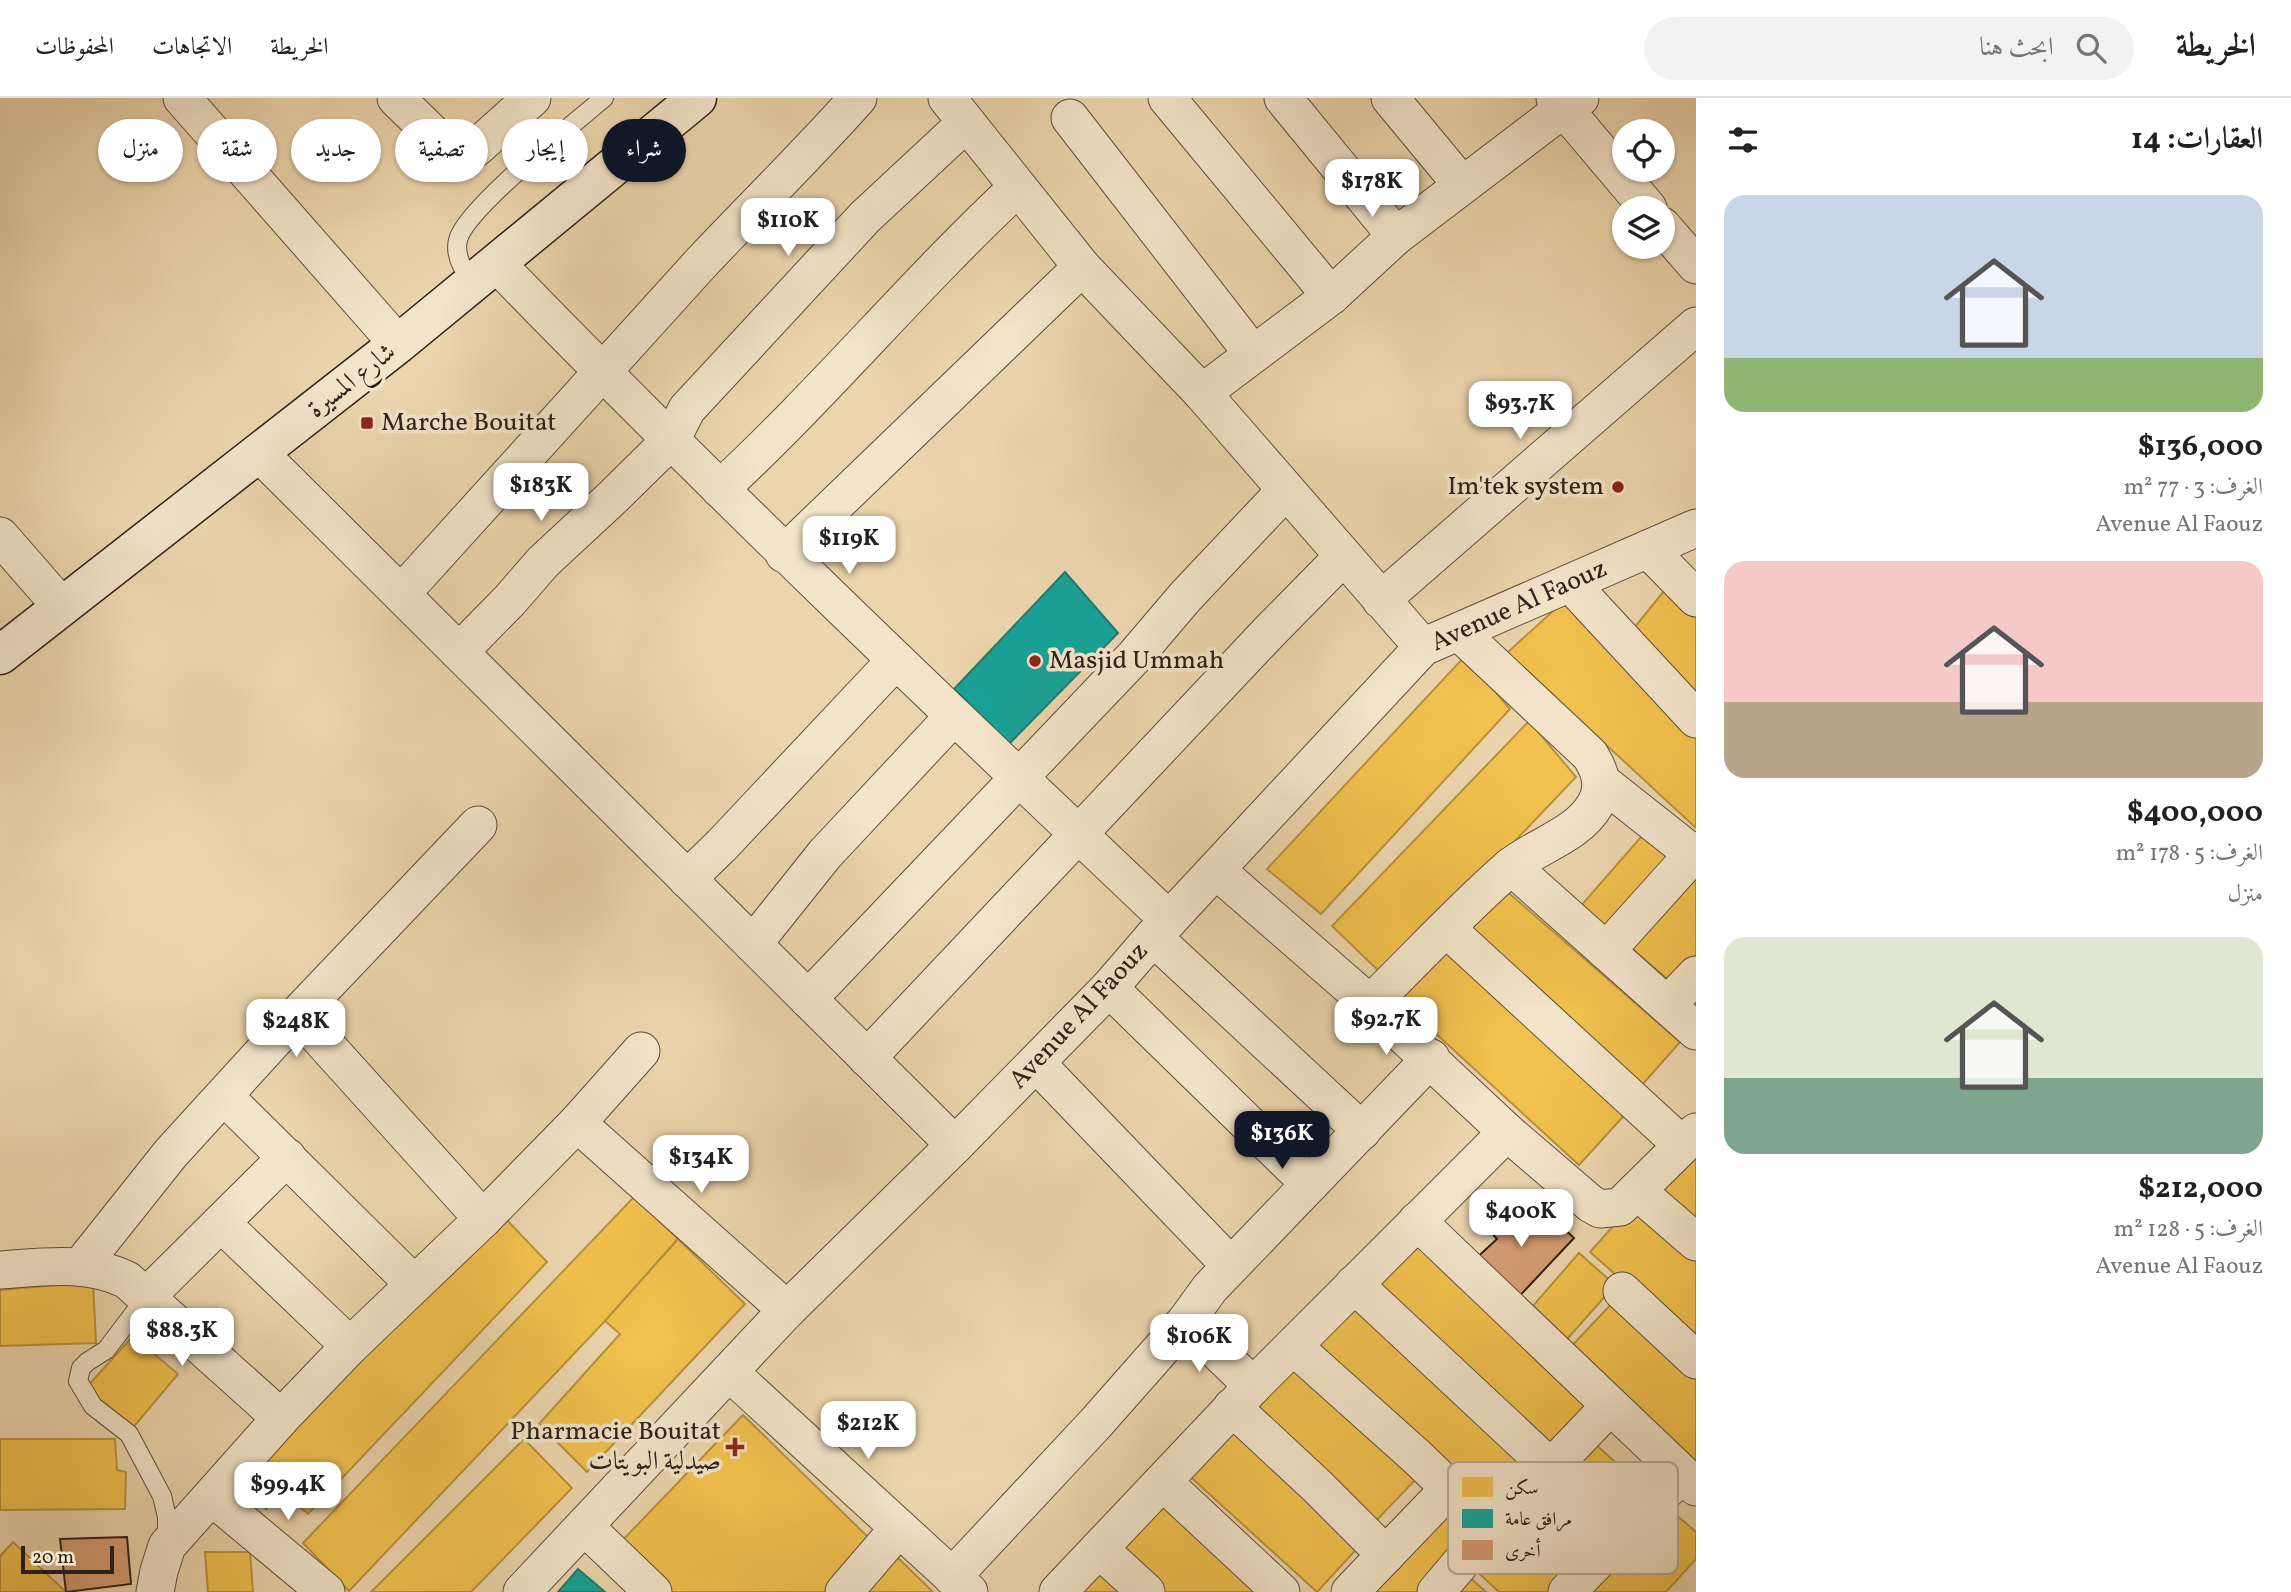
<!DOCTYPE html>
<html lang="ar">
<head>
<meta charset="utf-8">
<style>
  :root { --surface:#fff; --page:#f2f2f2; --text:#202124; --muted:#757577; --line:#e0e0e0; --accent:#111827 }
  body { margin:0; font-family:Vollkorn,Amiri,serif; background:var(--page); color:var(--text); direction:rtl; height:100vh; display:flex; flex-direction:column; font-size:26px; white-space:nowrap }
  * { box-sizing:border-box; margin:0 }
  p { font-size:23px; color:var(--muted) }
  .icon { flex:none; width:38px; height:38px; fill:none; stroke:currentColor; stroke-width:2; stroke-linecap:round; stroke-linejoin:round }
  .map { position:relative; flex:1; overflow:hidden; direction:ltr }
  .sheet { display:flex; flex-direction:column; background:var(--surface); width:595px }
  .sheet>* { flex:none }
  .banner { position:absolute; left:21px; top:21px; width:665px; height:63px; direction:rtl; display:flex; gap:14px }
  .controls { position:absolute; left:1612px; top:21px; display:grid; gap:14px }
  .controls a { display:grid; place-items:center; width:63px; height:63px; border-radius:50%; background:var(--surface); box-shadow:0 2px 5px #0004; font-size:35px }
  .scale { position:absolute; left:21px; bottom:18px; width:93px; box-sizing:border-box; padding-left:7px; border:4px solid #2d2118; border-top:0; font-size:19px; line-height:24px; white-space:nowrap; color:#2d2118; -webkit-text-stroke:5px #f3e4ca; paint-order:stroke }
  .price { position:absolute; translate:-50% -60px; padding:0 16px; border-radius:14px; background:#fff; color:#222; font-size:23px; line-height:46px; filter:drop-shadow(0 2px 4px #0008) }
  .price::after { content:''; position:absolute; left:50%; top:42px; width:21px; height:16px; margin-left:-10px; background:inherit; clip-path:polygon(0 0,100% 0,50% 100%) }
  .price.selected { background:var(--accent); color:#fff }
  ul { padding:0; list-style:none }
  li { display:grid; align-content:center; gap:14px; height:371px; padding:0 28px }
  li span { display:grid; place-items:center; height:217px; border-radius:21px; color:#555 }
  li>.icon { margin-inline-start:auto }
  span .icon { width:126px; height:126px; fill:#fffc; stroke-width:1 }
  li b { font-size:30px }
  h2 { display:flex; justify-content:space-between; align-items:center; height:84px; padding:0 28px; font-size:30px }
  .pill { padding:0 24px; border-radius:32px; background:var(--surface); box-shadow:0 2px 5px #0004; font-size:24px; line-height:63px }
  .pill.selected { background:var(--accent); color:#fff }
  header { display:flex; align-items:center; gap:42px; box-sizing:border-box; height:98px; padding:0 35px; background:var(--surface); border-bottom:2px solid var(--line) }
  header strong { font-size:33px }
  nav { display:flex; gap:38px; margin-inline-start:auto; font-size:24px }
  .search { width:490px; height:63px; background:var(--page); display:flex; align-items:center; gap:18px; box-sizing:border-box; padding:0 24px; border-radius:38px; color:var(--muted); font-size:26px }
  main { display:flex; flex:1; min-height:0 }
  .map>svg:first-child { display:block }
</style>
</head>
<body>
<header>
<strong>الخريطة</strong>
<div class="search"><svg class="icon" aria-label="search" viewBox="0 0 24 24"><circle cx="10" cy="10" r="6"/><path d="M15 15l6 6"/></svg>ابحث هنا</div>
<nav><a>الخريطة</a><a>الاتجاهات</a><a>المحفوظات</a></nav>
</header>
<main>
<section class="sheet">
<h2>العقارات: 14<svg class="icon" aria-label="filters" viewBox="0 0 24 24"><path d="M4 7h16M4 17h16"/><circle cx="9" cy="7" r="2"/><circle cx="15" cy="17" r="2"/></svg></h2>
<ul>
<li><span style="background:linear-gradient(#c9d6e8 75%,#8fb573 0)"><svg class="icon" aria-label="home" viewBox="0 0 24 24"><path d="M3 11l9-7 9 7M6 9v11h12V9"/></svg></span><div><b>$136,000</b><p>الغرف: 3 · 77 m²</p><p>Avenue Al Faouz</p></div></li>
<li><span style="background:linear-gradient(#f6c9c9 65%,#b9a48a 0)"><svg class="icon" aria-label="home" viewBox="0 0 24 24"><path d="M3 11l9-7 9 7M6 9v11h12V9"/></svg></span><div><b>$400,000</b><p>الغرف: 5 · 178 m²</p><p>منزل</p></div></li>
<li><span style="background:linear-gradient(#dfe7d0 65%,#7fa58c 0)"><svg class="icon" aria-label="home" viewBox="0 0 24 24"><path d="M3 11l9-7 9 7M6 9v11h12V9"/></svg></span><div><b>$212,000</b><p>الغرف: 5 · 128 m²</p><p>Avenue Al Faouz</p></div></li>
</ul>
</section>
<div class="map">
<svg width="1696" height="1494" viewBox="0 0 1696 1494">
  <rect width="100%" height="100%" fill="#ecd5ad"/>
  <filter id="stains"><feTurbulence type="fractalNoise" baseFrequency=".00286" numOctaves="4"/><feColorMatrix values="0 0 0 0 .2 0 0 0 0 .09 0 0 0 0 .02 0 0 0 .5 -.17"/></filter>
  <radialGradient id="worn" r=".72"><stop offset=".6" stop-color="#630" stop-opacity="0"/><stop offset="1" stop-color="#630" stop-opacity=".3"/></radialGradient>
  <g fill="#f2c14e" stroke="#b7913e" stroke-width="2">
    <path d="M1668,488l28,28v95l-70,-71z"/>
    <path d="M1564,503l132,130v97l-189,-175z"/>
    <path d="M1465,558l45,53 -189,205 -54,-45z"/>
    <path d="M1529,623l47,56 -191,200 -53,-51z"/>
    <path d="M1648,731l33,31 -67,72 -35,-24z"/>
    <path d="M1696,765v95l-24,25 -43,-37z"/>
    <path d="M1503,790l177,154 -45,51 -178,-163z"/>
    <path d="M1450,843l181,167 -52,57 -182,-167z"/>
    <path d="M1696,1052v78l-39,-39z"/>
    <path d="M634,1099l44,42 -73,82 -256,270 -46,-48z"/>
    <path d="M1633,1106l63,55v87l-106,-94z"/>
    <path d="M502,1117l45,47 -239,252 -26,-22 -16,17 -29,-31z"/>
    <path d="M1415,1139l180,168 -48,51 -180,-168z"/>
    <path d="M678,1141l67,65 -158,168 -48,-48 81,-90 -15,-13z"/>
    <path d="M1579,1155l36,32 -54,61 -36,-31z"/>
    <path d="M93,1184l3,61 -96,3v-56z"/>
    <path d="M1350,1194l190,171 -49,53 -189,-171z"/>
    <path d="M1617,1200l79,73v101l-130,-120z"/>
    <path d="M133,1238l45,38 -47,56 -46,-41z"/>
    <path d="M1289,1258l127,123 -47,49 -127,-123z"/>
    <path d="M743,1317l130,127 -46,50h-159l-50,-47z"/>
    <path d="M1230,1322l133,122 -46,50 -134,-122z"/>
    <path d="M1588,1339l58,54 -95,101h-52l-30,-28z"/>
    <path d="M0,1341h115l2,31 9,2 -1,37 -125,1z"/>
    <path d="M524,1341l48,49 -101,104h-100z"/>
    <path d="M1155,1399l102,95h-103l-47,-44z"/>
    <path d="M1446,1405l36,33 -53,56h-66z"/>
    <path d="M1666,1408l30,26v27l-30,33h-81z"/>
    <path d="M13,1444l53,50h-66v-36z"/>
    <path d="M205,1454h45l3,40h-45z"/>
    <path d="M893,1455l40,39h-72z"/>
    <path d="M1101,1464l32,30h-60z"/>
    <path d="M1466,1476l20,18h-36z"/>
  </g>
  <g fill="#17a398" stroke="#1e7c72" stroke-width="2">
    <path d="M1065,474l53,61 -109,111 -55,-55z"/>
    <path d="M578,1471l27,23h-47z"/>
  </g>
  <g fill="#d49d73" stroke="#2d2118" stroke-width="2">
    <path d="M1526,1096l48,44 -62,66 -42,-40 27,-25 -7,-8z"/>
    <path d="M127,1439l4,47 -65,8 -6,-53z"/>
  </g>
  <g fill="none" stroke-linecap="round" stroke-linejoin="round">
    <g stroke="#5d4e3d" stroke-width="20">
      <g id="lane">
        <path d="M474,186c-10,-12 -20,-28 -16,-44 7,-31 118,-118 146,-142"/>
        <path d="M147,1198l-41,54 -19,12 -6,6 -3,13 15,25 36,28 33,62 5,21v25"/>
      </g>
    </g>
    <g stroke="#5d4e3d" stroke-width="39">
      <g id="street">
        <path d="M182,0l216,246"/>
        <path d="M396,0l50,49 14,6 16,-5 56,-50"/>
        <path d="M947,0l135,169 120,126 221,254"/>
        <path d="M1167,0l164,198"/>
        <path d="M1283,0l113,138"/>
        <path d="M1390,0l72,87"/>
        <path d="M1555,0l93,110"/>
        <path d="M1070,20l183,236"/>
        <path d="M1662,128l34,39"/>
        <path d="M497,166c218,225 445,441 672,656"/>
        <path d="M1202,295l129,-97 65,-60 167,-127 17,-11"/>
        <path d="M260,356l695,691"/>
        <path d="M720,391c104,-96 194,-205 298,-302"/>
        <path d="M0,438l62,71"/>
        <path d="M1648,451l48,49"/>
        <path d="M784,456l298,-287"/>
        <path d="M1570,485l126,136"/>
        <path d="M401,496l300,-331c52,-55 106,-108 157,-165"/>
        <path d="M1381,502l315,-274"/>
        <path d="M459,554l51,-52 33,-38 70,-65 58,-57 16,-31 178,-192 101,-94"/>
        <path d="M1602,684l91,72"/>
        <path d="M1511,768l185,165"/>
        <path d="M1216,772l154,134 137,128 84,72 9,5 20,-2 76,-75"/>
        <path d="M687,781l35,-34 174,-185"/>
        <path d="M1447,831l235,216"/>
        <path d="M1153,839l209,194"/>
        <path d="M753,846l72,-90 129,-138"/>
        <path d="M1606,853l90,-100"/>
        <path d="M1109,890l201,196"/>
        <path d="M808,901l326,-342 52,-61 100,-106"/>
        <path d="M1370,906c46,-45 90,-93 139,-136 26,-22 68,-32 86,-63 11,-18 5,-34 -5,-50l-131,-123"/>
        <path d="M1667,907l29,-30"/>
        <path d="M298,916l185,205"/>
        <path d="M867,960l403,-427 63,-64 13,-8"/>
        <path d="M1036,965l195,203"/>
        <path d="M224,998l190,188"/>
        <path d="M577,1025l210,187"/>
        <path d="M1637,1093l59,51"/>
        <path d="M1417,1123l279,266"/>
        <path d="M221,1125l129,123"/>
        <path d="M81,1168l90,-113 127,-139 180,-189"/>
        <path d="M0,1172c43,-3 87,-10 127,10l154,138"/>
        <path d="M1354,1186l197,184"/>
        <path d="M1622,1193l74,69"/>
        <path d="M147,1198l140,-139"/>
        <path d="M1186,1223l67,65"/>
        <path d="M1293,1248l124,111 28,27 1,8 33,29 13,5 8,-5 110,-115"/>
        <path d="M729,1274l240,220"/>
        <path d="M1232,1309l85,79 69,69"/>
        <path d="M1163,1384l118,110"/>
        <path d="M212,1399l114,95"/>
        <path d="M584,1428l69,66"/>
        <path d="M1099,1451l47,43"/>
        <path d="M952,1479l144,-154 90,-102 24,-33 221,-230"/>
        <path d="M155,1494l4,-21 8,-25 114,-128 69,-72 133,-127 94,-96 64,-72"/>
        <path d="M522,1494l265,-282 168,-165 154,-157 44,-51 270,-290 273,-119"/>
        <path d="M844,1494l55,-64"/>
        <path d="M1058,1494l195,-206 254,-254"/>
        <path d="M1350,1494l96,-100"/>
        <path d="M1436,1494l56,-66"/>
        <path d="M1567,1494l115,-118"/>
      </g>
    </g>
    <g stroke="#2d2118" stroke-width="41">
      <path id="secondary" d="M0,557l398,-311 299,-246"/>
    </g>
    <use href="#lane" stroke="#f3e4ca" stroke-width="18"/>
    <use href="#street" stroke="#f3e4ca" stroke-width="37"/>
    <use href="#secondary" stroke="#f3e4ca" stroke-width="38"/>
  </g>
  <g fill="#8f2418" stroke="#f3e4ca" stroke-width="2.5">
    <rect x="360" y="318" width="14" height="14" rx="3.5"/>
    <circle cx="1618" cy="389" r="7"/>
    <circle cx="1035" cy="563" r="7"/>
    <path d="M731.5 1338.5h7v7h7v7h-7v7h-7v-7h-7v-7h7z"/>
  </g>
  <g text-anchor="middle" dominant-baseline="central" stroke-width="7" stroke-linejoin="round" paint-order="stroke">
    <g font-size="26" fill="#2d2118" stroke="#f3e4ca">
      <text transform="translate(352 283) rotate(-38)">شارع المسيرة</text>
      <text transform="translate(1519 508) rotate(-24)">Avenue Al Faouz</text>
      <text transform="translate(1079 918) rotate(-47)">Avenue Al Faouz</text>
    </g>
    <g font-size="26" fill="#2d2118" stroke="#f3e4ca" text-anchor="start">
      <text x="381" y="325">Marche Bouitat</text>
      <text x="1604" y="389" text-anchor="end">Im'tek system</text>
      <text x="1049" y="563">Masjid Ummah</text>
      <text x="721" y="1334" text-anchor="end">Pharmacie Bouitat<tspan x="721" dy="30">صيدلية البويتات</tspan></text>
    </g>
  </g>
  <rect x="1448" y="1364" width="230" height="112" rx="10" fill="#f3e4ca" stroke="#b8aa95" stroke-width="2"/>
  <rect x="1462" y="1379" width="31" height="20" fill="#f2c14e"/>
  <rect x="1462" y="1411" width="31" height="19" fill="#17a398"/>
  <rect x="1462" y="1442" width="31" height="20" fill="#d49d73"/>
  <g font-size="19" fill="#2d2118">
    <text x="1505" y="1396">سكن</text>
    <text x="1505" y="1427">مرافق عامة</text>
    <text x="1505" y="1459">أخرى</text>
  </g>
  <rect width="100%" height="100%" filter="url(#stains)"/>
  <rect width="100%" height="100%" fill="url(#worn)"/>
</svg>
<div class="controls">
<a><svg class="icon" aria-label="locate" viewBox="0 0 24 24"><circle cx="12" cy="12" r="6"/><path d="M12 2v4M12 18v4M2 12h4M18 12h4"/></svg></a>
<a><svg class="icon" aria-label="layers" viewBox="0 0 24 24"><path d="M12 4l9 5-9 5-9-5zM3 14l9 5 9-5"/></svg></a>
</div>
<div class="scale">20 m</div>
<b class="price" style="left:1372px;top:121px">$178K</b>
<b class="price" style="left:788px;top:160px">$110K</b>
<b class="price" style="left:1520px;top:343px">$93.7K</b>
<b class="price" style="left:541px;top:425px">$183K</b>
<b class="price" style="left:849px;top:478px">$119K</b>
<b class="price" style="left:1386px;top:959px">$92.7K</b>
<b class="price" style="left:296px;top:961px">$248K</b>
<b class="price selected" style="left:1282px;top:1073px">$136K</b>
<b class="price" style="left:701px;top:1097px">$134K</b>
<b class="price" style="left:1521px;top:1151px">$400K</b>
<b class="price" style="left:182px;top:1270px">$88.3K</b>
<b class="price" style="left:1199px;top:1276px">$106K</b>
<b class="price" style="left:868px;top:1363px">$212K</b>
<b class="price" style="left:288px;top:1424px">$99.4K</b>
<div class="banner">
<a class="pill selected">شراء</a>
<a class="pill">إيجار</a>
<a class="pill">تصفية</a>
<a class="pill">جديد</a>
<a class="pill">شقة</a>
<a class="pill">منزل</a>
</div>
</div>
</main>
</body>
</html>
